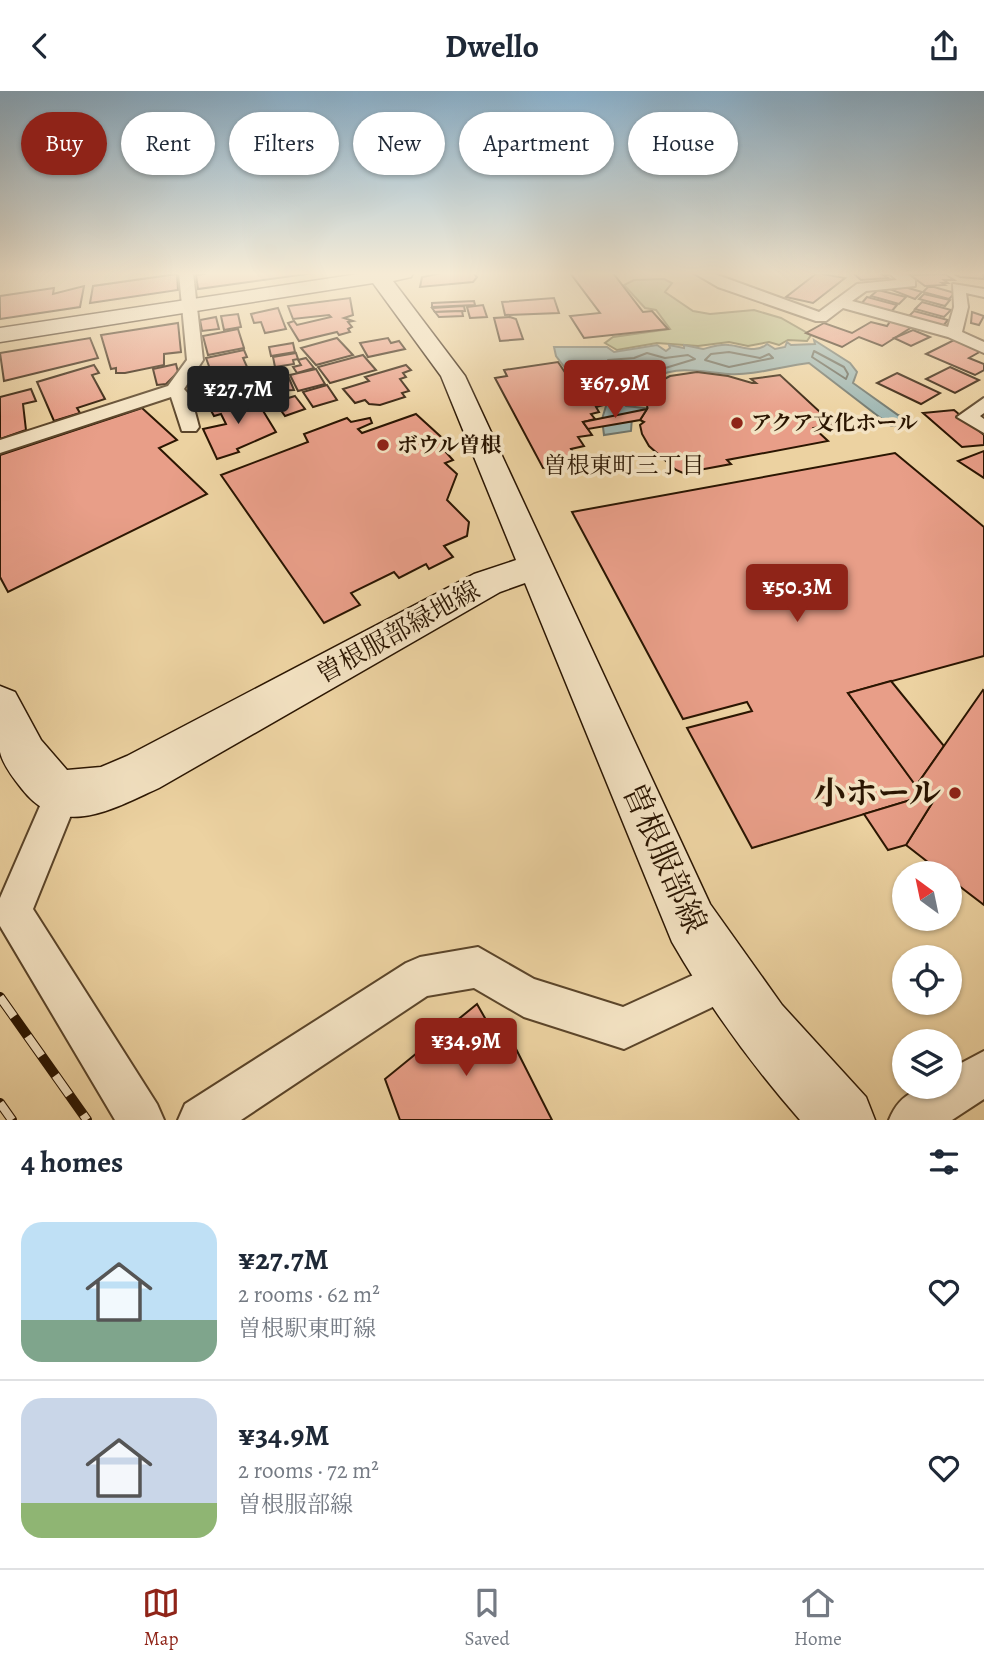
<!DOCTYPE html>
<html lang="en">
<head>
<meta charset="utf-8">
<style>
  :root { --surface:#fff; --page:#f2f2f3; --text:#1f2937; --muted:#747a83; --line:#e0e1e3; --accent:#8f2418 }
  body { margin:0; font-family:Alegreya,"Noto Serif JP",serif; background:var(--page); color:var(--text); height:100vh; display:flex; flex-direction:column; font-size:26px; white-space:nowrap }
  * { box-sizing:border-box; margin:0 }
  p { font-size:23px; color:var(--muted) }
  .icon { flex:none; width:38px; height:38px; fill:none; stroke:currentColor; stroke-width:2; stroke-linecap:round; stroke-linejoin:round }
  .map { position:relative; height:1029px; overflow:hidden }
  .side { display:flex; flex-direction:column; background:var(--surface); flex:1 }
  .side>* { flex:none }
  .guide { position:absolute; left:21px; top:21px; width:943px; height:63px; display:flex; gap:14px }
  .needle { width:46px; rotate:327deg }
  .controls { position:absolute; left:892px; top:770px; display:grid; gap:14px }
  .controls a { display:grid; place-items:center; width:70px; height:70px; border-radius:50%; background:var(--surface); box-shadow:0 2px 5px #0004; font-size:35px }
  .price { position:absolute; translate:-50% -60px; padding:0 16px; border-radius:7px; background:var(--accent); color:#fff; font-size:23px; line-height:46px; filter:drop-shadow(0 2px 4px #0008) }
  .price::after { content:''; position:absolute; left:50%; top:42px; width:21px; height:16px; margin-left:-10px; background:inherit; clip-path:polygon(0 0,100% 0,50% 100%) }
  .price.current { background:#222; color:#fff }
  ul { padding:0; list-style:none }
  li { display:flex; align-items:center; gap:21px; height:175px; padding:0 21px }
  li+li { border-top:2px solid var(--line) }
  li span { display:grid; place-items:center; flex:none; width:196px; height:140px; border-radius:21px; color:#555 }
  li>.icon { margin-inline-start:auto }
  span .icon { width:84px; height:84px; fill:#fffc; stroke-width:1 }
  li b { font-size:30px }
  h2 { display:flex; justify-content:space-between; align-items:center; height:84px; padding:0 21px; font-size:30px }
  .tag { padding:0 24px; border-radius:32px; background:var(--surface); box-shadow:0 2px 5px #0004; font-size:24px; line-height:63px }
  .tag.current { background:var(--accent); color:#fff }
  header { display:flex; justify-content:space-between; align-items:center; height:91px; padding:0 21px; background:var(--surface); font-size:32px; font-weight:700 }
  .tabs { display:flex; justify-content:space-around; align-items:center; height:98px; border-top:2px solid var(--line); background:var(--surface); font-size:19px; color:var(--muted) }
  .tabs a { display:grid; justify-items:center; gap:4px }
  .tabs .current { color:var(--accent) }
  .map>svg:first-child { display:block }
</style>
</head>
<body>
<header><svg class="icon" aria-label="back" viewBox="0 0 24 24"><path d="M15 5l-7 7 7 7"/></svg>Dwello<svg class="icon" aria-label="share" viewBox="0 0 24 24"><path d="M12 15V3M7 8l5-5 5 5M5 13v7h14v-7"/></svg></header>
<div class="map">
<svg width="984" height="1029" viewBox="0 0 984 1029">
  <rect width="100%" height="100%" fill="#ecd2a1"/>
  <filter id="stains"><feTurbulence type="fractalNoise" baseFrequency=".00286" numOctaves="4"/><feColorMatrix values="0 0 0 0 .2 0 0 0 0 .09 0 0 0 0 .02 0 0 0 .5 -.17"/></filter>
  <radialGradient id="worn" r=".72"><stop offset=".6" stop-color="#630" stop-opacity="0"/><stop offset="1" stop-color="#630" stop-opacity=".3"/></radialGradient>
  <path fill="#b6bd86" stroke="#706a44" stroke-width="2" d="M664,188l8,4 -7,9 28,19 17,3 44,-4 27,8 30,17 -4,6 -19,-1 -9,5 -10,-3 -21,4 -19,-4 -31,4 -41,-3 -40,7 -12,-7 8,-6 57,-8 -14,-19 -11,-2 -21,-23 10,-5z"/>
  <path fill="#9db5b1" stroke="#6f756b" stroke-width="2" d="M814,249l36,23 7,9 -4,11 45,32 13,5 2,5 -22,1 -82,-63c-26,3 -56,13 -81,11 -29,-2 -60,-12 -83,12l-3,14 -9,-5 -12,4 5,7 18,2 -12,9 -1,14 -27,4 -2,-16 4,-13 -14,-20 -13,1 -4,-5c9,1 31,3 39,0l-1,-4 -12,-6 2,-3 -6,-5 -28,9 -13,-17 -2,-9h53l7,5 43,-7 9,6 4,-3 -1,-3 15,3v-3l19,4c8,-2 16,-5 26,-4 13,1 27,9 38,-1l8,5 10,-2 2,-5 4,3 24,-1z"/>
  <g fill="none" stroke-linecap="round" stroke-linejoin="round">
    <g stroke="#64665a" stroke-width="2">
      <path d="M814,260l30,16 4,7 -2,5 -34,-22z"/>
      <path d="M729,261l31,6 9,-4 4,4 -44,9 -24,-7 6,-6z"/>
      <path d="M647,262l18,5 23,-3 7,4 -43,13 -16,16h-15l-1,-13 -11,-8 -1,-7 26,-2z"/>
    </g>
  </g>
  <g fill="#e89e88" stroke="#2b1602" stroke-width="2">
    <path d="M210,182h104l-116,16 -2,-14z"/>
    <path d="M442,182h31l4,4 -4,5 -53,5 2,-10z"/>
    <path d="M555,182h58l30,39 9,-1 16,18 -84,9 -14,-22 30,-3 -30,-40z"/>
    <path d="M817,182l28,5 -32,25 -27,-6z"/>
    <path d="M853,182h33l2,2h-5l5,3 -27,2z"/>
    <path d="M952,182h31l1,6 -24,-2z"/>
    <path d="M177,183l1,16 -88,13 3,-17z"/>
    <path d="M945,183l9,6h-10l4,3h-6l3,2 -20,1 -15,-11z"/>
    <path d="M898,194l24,7 -7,7 -23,-9z"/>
    <path d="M84,195l-4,21 -80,12v-23l54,-8 -1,6z"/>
    <path d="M928,196h6l21,6 -6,6 -26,-7z"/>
    <path d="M878,199l28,7 -7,7 -28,-8z"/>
    <path d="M924,203l26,6 -5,6 -26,-7z"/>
    <path d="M867,206l30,8 -6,7 -30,-8z"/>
    <path d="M350,207l3,17 -9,3 9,3 -5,1 4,5 -4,2 2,3 -11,3 -2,-3 -38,9 -11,-18 6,-2 3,4 34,-8 -2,-2 -36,4 -5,-13z"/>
    <path d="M554,207l5,15 -54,2 -3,-13z"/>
    <path d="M474,210l1,4 -43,2v-4z"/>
    <path d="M922,211l29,8 -7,7 -29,-8z"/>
    <path d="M483,214l4,12 -17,1 -3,-11z"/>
    <path d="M464,215l1,5 -30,1 -3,-4z"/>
    <path d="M278,217l8,21 -21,4 -4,-11 -7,1 -3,-9z"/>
    <path d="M462,220l1,5 -24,1 -4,-5z"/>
    <path d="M914,220l34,9 -5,6 -34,-10z"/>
    <path d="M972,221l12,4 -5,9 -8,-2z"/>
    <path d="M238,223l3,13 -17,3 -3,-14z"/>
    <path d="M216,226l3,12 -17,2 -2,-11z"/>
    <path d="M510,226l6,2 7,20 -23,2 -6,-23z"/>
    <path d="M891,229l21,7 -30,19 -23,-9 -17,10 -36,-14 18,-10 28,10 19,-11 16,4z"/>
    <path d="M178,232l3,29 -17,2v11l-39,8h-9v-5l-5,1 -10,-34z"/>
    <path d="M238,238l6,19 -36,7 -5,-19z"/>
    <path d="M913,239l17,7 -19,9 -17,-8z"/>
    <path d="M90,247l8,20 -94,23 -4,-28z"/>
    <path d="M337,247l16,17 -37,10 -15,-17z"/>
    <path d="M388,247l3,5 8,-2 6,8 -37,8 -8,-14z"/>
    <path d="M956,248l27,11 -14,8 15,6v6l-9,5 -49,-21z"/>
    <path d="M293,252l2,9 -24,4 -2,-9z"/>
    <path d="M244,259l3,7 -4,1 5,11 -42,9 -3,-8 7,-1 -4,-11z"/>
    <path d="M296,262l2,6 -5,1 1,4 -19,3 -2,-10z"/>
    <path d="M363,264l13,15 -46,13 -12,-16z"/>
    <path d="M306,267l8,10 -17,5 -4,-6 8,-2 -3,-5z"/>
    <path d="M558,271l18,27 14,-3 14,19 -8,2 3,5 -8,2 4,5 -12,3 9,13 -14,2 6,9 -13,3 8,13 -36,6 -48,-90 12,-2 -3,-6z"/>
    <path d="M176,273l2,8 -12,12 -9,1 -4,-16z"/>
    <path d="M94,274l5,8 -7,2 13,24 -28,9 3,5 -26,8 -17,-39z"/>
    <path d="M406,274l5,5 -8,3 3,4 -6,2 9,12 -7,2 3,4 -25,8 -11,-1 -4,-4 -10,3 -12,-14 26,-8 -4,-4z"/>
    <path d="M950,276l29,13 -24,13 -29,-14z"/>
    <path d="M316,278l9,15 -27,7 -8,-16z"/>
    <path d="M286,280l8,19 -25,1 -6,-15z"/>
    <path d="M697,281l31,4 24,7h4l-5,-4 29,-4 54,50 -20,3 14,13 -101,19 4,4 -48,9 -7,-3 -27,-24 -7,-12 -2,-9 4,-3 -4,-2 7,-11 2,-22 21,-11z"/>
    <path d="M247,282l5,13 -28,6 -4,-14z"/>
    <path d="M897,282l43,20 -19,11 -44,-21z"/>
    <path d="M327,294l10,15 -24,7 -10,-15z"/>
    <path d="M31,298l5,12 -13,3 3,26 -26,9v-42z"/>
    <path d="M254,305l22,36 -39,17 2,3 -22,7 -14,-30 23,-5 -5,-10 -7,2 -5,-9z"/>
    <path d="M295,305l10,13 -20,7 -10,-14z"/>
    <path d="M142,317l35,32 -18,8 48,46 -199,98 -8,-15v-122z"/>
    <path d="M647,318l-7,11 -52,9 -5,-7z"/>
    <path d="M954,319l30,25v10l-22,2 -39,-34z"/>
    <path d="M416,323l35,32 -8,3 10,11 -8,3 12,11 -10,26 22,22 -2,14 -23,10 9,11 -24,12 -3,-5 -27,14 -5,-6 -43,21 9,12 -36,18 -103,-148 87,-33 -4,-8 43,-16 4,4 19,-4 2,5 -14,6 4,4z"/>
    <path d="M984,360v27l-26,-17z"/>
    <path d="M895,362l89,74v129l-136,37 76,103 -172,52 -65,-120 65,-17 -5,-9 -64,17 -111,-207z"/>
    <path d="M891,590l53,65 -28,40 -68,-93z"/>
    <path d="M983,599l1,1v214l-34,-26v-6h-8l-36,-28 28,-45 -18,-14z"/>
    <path d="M916,695l18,14 -28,45 -18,5 -24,-36 60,-18z"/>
    <path d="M477,913l25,44 10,-7 40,79h-152l-15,-41z"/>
  </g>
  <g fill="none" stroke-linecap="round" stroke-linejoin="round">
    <g stroke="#5b452a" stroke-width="4">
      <g id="street">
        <path d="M179,182h14l10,87 -19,29 7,8 8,30 -3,4h-14l-11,-34 -171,56v-13l168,-54 19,-26z"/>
        <path d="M694,182h18l107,39 38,-28 40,-4 -8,-7h16l10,7v6l-49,5 -14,10 96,26 6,-20 -1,-23 31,5v8l-18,-4 2,14 -6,25 22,10v11l-36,-16 -105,-29 -17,13h-10l-98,-34z"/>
        <path d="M984,307v15l-4,3 4,3v14l-27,-16z"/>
        <path d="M62,687l12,5 5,12 -46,114 124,195 7,16h-49l-115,-194v-28l50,-115z"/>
        <path d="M478,856l56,32 89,28 101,-46 14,6 6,14 -6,14 -114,54 -100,-32 -50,-29 -47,8 -186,124h-63l7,-16 221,-141 14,-6z"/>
        <path d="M984,960v48l-32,21h-63c12,-30 32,-33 61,-33v-18z"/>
      </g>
    </g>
    <g stroke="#2b1602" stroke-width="3">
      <path id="secondary" d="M365,182h48l-2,4 -18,4 72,95 245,528 72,101 84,92 9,23h-75c-49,-56 -91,-114 -128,-178l-147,-359 -25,9 -341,196c-47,21 -97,52 -137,1 -8,-10 -19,-24 -22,-37 0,-20 0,-45 0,-66l15,6 26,48 26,30 34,-3 26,-11 347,-182 42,-14 -75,-184 -68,-93 -373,59v-14z"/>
    </g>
    <use href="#street" fill="#f3e2c2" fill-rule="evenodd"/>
    <use href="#secondary" fill="#f3e2c2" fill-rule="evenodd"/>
    <g stroke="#2b1602" stroke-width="10">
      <g id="rail">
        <path d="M0,906l87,123"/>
        <path d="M0,1012l12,17"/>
      </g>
    </g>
    <use href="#rail" stroke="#f3e2c2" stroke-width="8" stroke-dasharray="24" stroke-linecap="butt"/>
  </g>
  <linearGradient id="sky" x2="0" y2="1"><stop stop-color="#8ab4d2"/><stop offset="0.56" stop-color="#f6ebd5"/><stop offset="1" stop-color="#f6ebd5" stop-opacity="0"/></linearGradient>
  <rect width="984" height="326" fill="url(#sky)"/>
  <g fill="#8f2418" stroke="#f3e2c2" stroke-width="2.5">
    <circle cx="737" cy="332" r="7"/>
    <circle cx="383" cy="354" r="7"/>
    <circle cx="955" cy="702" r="7"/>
  </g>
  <g text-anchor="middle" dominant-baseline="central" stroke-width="7" stroke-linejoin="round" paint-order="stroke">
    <g font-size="21" font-weight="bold" fill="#2b1602" stroke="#f3e2c2" text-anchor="start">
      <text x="751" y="332">アクア文化ホール</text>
      <text x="397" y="354">ボウル曽根</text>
    </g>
    <g font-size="23" fill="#2b1602" stroke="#f3e2c2">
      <text x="624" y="374">曽根東町三丁目</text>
    </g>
    <g font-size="26" fill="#2b1602" stroke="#f3e2c2">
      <text transform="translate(398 541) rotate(-29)">曽根服部緑地線</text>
    </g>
    <g font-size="32" font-weight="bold" fill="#2b1602" stroke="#f3e2c2" text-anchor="end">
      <text x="941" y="702">小ホール</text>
    </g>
    <g font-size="32" fill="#2b1602" stroke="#f3e2c2">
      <text transform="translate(665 767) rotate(66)">曽根服部線</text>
    </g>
  </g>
  <rect width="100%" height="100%" filter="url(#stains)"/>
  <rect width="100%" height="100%" fill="url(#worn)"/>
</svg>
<div class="controls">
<a><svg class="needle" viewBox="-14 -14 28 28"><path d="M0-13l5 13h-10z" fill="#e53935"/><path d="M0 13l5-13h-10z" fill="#747a83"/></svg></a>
<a><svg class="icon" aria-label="locate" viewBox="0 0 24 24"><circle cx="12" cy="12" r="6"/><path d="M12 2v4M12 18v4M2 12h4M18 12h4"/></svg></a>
<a><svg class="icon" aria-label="layers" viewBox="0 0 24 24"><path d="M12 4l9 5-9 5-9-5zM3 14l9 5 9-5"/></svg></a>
</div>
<b class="price" style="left:615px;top:329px">¥67.9M</b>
<b class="price current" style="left:238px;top:335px">¥27.7M</b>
<b class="price" style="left:797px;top:533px">¥50.3M</b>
<b class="price" style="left:466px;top:987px">¥34.9M</b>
<div class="guide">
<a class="tag current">Buy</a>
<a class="tag">Rent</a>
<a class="tag">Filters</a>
<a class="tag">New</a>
<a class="tag">Apartment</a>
<a class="tag">House</a>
</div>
</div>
<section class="side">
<h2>4 homes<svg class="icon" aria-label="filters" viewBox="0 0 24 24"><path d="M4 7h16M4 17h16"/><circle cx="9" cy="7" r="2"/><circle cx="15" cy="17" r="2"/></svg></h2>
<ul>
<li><span style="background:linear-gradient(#bfe0f5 70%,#7fa58c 0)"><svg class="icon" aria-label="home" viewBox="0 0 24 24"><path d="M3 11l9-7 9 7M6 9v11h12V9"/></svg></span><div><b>¥27.7M</b><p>2 rooms · 62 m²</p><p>曽根駅東町線</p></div><svg class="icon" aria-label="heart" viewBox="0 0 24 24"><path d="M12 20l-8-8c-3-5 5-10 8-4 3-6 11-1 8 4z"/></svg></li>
<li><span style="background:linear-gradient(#c9d6e8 75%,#8fb573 0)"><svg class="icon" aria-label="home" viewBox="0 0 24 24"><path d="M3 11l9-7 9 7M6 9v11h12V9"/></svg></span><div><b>¥34.9M</b><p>2 rooms · 72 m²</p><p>曽根服部線</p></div><svg class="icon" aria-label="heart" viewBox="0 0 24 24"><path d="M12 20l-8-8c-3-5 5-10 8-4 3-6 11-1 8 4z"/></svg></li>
</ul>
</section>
<nav class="tabs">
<a class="current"><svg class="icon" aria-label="map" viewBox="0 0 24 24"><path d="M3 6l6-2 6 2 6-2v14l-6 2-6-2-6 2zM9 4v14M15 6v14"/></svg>Map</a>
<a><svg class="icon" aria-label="saved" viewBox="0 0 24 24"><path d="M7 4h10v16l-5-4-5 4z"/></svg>Saved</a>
<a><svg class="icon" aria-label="home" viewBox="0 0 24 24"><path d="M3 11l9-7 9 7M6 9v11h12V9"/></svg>Home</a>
</nav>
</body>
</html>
